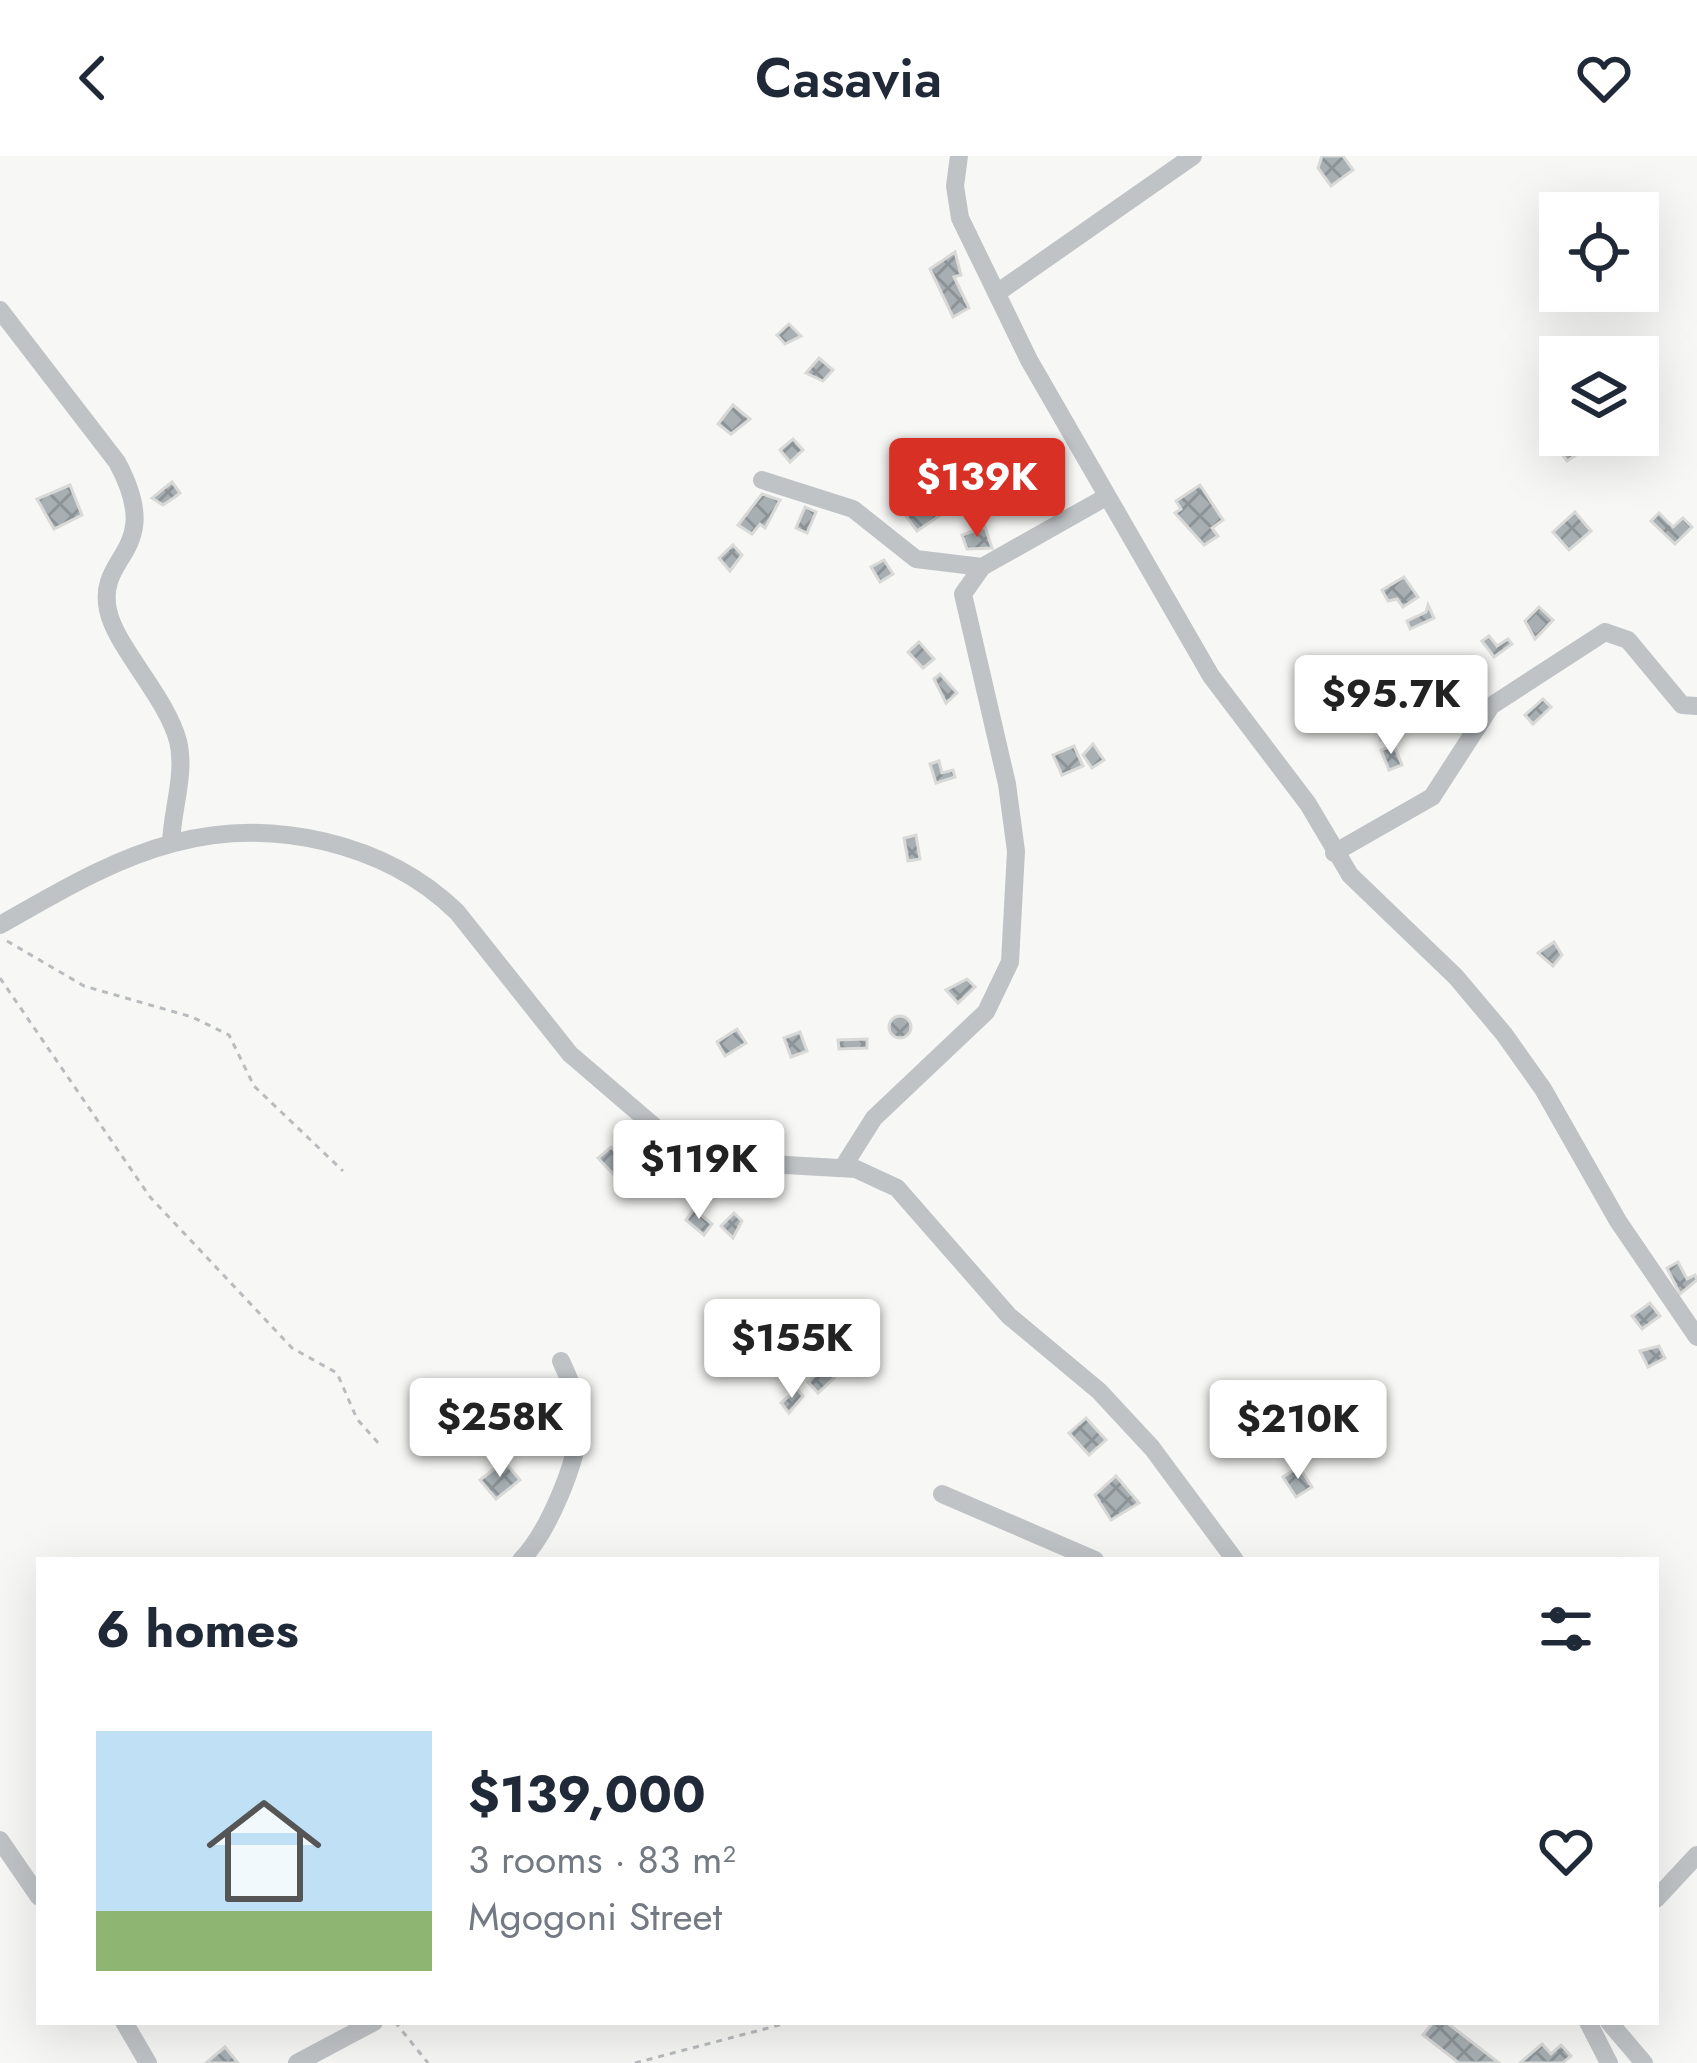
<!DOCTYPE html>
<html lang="en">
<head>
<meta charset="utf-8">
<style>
  :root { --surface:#fff; --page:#f2f2f3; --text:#1f2937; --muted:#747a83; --accent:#d93025 }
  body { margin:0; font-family:Jost,sans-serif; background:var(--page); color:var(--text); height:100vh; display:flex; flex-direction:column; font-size:45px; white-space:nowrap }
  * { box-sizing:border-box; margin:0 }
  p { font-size:39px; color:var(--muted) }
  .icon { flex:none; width:66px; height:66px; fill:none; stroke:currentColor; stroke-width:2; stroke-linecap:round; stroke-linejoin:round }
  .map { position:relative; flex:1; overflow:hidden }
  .panel { position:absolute; left:36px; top:1401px; width:1623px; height:468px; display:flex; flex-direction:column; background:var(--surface); border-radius:0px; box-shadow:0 12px 48px #0002 }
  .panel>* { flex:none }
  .buttons { position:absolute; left:1539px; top:36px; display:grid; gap:24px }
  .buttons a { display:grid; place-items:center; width:120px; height:120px; border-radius:0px; background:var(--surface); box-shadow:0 12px 48px #0002; font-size:60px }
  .price { position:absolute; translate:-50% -102px; padding:0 27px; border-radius:12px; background:#fff; color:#222; font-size:39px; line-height:78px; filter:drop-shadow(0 3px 6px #0008) }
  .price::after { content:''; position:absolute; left:50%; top:72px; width:36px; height:27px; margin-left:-18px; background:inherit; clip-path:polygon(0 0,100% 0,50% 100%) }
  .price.active { background:var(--accent); color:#fff }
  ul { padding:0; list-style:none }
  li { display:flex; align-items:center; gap:36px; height:300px; padding:0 60px }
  li span { display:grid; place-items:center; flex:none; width:336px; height:240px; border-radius:0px; color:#555 }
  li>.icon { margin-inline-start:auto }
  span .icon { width:144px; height:144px; fill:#fffc; stroke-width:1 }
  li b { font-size:51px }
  h2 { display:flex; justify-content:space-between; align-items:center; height:144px; padding:0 60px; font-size:51px }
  header { display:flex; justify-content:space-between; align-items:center; height:156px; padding:0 60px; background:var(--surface); font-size:54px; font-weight:600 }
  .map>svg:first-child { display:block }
</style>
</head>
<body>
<header><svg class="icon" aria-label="back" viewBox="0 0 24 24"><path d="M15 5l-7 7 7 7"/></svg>Casavia<svg class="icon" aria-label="heart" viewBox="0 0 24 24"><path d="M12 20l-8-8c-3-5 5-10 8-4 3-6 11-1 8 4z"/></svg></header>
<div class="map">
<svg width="1697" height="1907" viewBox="0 0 1697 1907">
  <defs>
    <pattern id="building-cross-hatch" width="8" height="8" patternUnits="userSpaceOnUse" patternTransform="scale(3)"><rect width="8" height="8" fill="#a7afb3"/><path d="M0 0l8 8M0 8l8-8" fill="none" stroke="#8c9397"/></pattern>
  </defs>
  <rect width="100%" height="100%" fill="#f7f7f5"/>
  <g fill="url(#building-cross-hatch)" stroke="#d9d9d7" stroke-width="3">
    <path d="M1322,0h21l10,14 -22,16 -13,-18z"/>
    <path d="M955,96l6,23 -7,2 15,31 -16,9 -23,-48z"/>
    <path d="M789,168l12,12 -16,8 -8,-9z"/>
    <path d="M819,202l14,12 -10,11 -17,-8z"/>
    <path d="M733,249l17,14 -19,15 -13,-10z"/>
    <path d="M793,283l10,11 -13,12 -10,-12z"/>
    <path d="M1575,284l7,11 -15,10 -8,-11z"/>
    <path d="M172,326l8,11 -5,4 -12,8 -11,-7z"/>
    <path d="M935,327l17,24 -35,24 -11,-15 8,-5v-13z"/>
    <path d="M70,329l12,30 -28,14 -17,-30z"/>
    <path d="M1200,329l23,35 -11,8 6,8 -14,9 -29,-32 6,-4 -5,-8z"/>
    <path d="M762,338l18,6 -15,28 -5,-4 -8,10 -14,-9z"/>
    <path d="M805,351l11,5 -9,21 -11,-5z"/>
    <path d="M1575,356l16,19 -22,19 -16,-18z"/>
    <path d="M1659,357l14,14 10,-9 9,9 -17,17 -24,-23z"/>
    <path d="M985,371l7,21 -25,1 -5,-14z"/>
    <path d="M733,389l9,10 -12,16 -11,-13z"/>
    <path d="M884,404l9,14 -13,8 -9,-15z"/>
    <path d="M1404,421l14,20 -15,10 -6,-8 -9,2 -6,-11z"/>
    <path d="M1428,449l6,13 -24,11 -3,-8 19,-9z"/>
    <path d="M1539,451l14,13 -18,19 -10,-18z"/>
    <path d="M1489,480l8,10 11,-7 4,5 -18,13 -12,-16z"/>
    <path d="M919,486l15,17 -11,9 -15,-16z"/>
    <path d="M940,518l17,19 -11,10 -12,-24z"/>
    <path d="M1543,543l8,8 -18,17 -8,-9z"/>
    <path d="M1400,568l3,10 -22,6 -3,-10z"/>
    <path d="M1093,588l11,16 -12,8 -9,-13z"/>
    <path d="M1394,589l8,20 -13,5 -8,-20z"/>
    <path d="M1074,590l9,20 -21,9 -9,-20z"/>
    <path d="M939,605l3,12 11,-3 2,7 -19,6 -6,-19z"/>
    <path d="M916,679l4,24 -12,2 -4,-23z"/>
    <path d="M1554,786l8,13 -9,11 -15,-13z"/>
    <path d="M967,823l8,8 -17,16 -12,-13z"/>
    <circle cx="900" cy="871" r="11"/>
    <path d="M737,873l9,14 -21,13 -8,-14z"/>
    <path d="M800,876l7,19 -16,6 -7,-19z"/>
    <path d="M867,883v9l-28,1 -1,-9z"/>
    <path d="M611,991l17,18 -13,11 -17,-18z"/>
    <path d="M694,1053l18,15 -8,11 -18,-15z"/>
    <path d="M734,1057l8,8 -9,17 -12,-12z"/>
    <path d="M1678,1106l9,17 8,-4 2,5 -17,14 -13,-26z"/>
    <path d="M1650,1147l10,13 -18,13 -10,-13z"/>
    <path d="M1659,1190l6,12 -17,9 -8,-16z"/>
    <path d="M825,1211l9,11 -16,15 -10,-11z"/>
    <path d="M797,1233l6,7 -14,17 -8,-10z"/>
    <path d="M1086,1262l20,22 -17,15 -20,-22z"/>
    <path d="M504,1305l16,19 -24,19 -16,-19z"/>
    <path d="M1299,1311l13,20 -16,10 -13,-20z"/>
    <path d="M1116,1320l23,27 -28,17 -16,-25z"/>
    <path d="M1433,1866h13l53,41h-40l-36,-28z"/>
    <path d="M1542,1888l9,10 10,-9 10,11 -8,7h-43z"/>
    <path d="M225,1891l13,16h-32z"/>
  </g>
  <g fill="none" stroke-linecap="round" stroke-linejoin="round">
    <g stroke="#b9bcbe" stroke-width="3" stroke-dasharray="6 6" stroke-linecap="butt">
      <path d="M7,785l77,45 108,31 37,18 25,51 89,85"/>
      <path d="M0,822l150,219 142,151 45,25 20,46 24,27"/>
      <path d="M395,1866l33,41"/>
      <path d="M635,1907l156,-41"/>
    </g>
    <g stroke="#bfc3c6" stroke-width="18">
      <path d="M959,0l-4,30 5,32 69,142 182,316 97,128 42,71 106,102 48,57 39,55 75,132 79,116"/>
      <path d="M997,137l196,-137"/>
      <path d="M0,154l117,152c49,91 -21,91 -9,148 7,36 58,86 70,131 8,32 -6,69 -7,102"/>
      <path d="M762,324l91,29 63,50 66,8"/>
      <path d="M1334,697l98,-56 59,-91 114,-74 23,8 54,65 15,1"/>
      <path d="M0,769c55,-31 112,-66 174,-82 96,-26 211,-1 283,69l113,142 106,91 40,16 140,8 41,19 112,128 90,75 53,57 83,112"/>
      <path d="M843,1011l31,-49 112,-106 24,-50 6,-111 -9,-67 -44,-190 19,-27 124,-70"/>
      <path d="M942,1338l153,66"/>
      <path d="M521,1404c26,-26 57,-98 58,-136 1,-23 -9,-43 -18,-63"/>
      <path d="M0,1684l39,57"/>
      <path d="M1656,1743l41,-44"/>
      <path d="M124,1866l24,41"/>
      <path d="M1588,1866l21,41"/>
      <path d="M1609,1866l35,41"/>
      <path d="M297,1907l77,-41"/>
    </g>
  </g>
</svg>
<div class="buttons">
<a><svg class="icon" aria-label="locate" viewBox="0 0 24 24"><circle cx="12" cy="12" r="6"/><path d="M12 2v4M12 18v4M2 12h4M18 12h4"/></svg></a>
<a><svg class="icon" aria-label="layers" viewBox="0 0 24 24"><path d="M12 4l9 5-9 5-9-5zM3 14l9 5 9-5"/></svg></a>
</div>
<b class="price active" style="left:977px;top:384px">$139K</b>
<b class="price" style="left:1391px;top:601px">$95.7K</b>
<b class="price" style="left:699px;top:1066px">$119K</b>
<b class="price" style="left:792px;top:1245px">$155K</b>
<b class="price" style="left:500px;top:1324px">$258K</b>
<b class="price" style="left:1298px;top:1326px">$210K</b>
<section class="panel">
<h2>6 homes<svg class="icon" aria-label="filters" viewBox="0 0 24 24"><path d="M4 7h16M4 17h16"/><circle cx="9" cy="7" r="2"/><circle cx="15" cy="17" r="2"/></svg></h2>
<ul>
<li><span style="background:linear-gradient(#bfe0f5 75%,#8fb573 0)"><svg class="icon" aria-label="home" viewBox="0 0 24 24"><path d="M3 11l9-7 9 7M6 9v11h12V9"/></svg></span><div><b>$139,000</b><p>3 rooms · 83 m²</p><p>Mgogoni Street</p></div><svg class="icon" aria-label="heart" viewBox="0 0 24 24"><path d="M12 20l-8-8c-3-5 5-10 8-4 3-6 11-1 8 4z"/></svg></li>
</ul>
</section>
</div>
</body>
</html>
